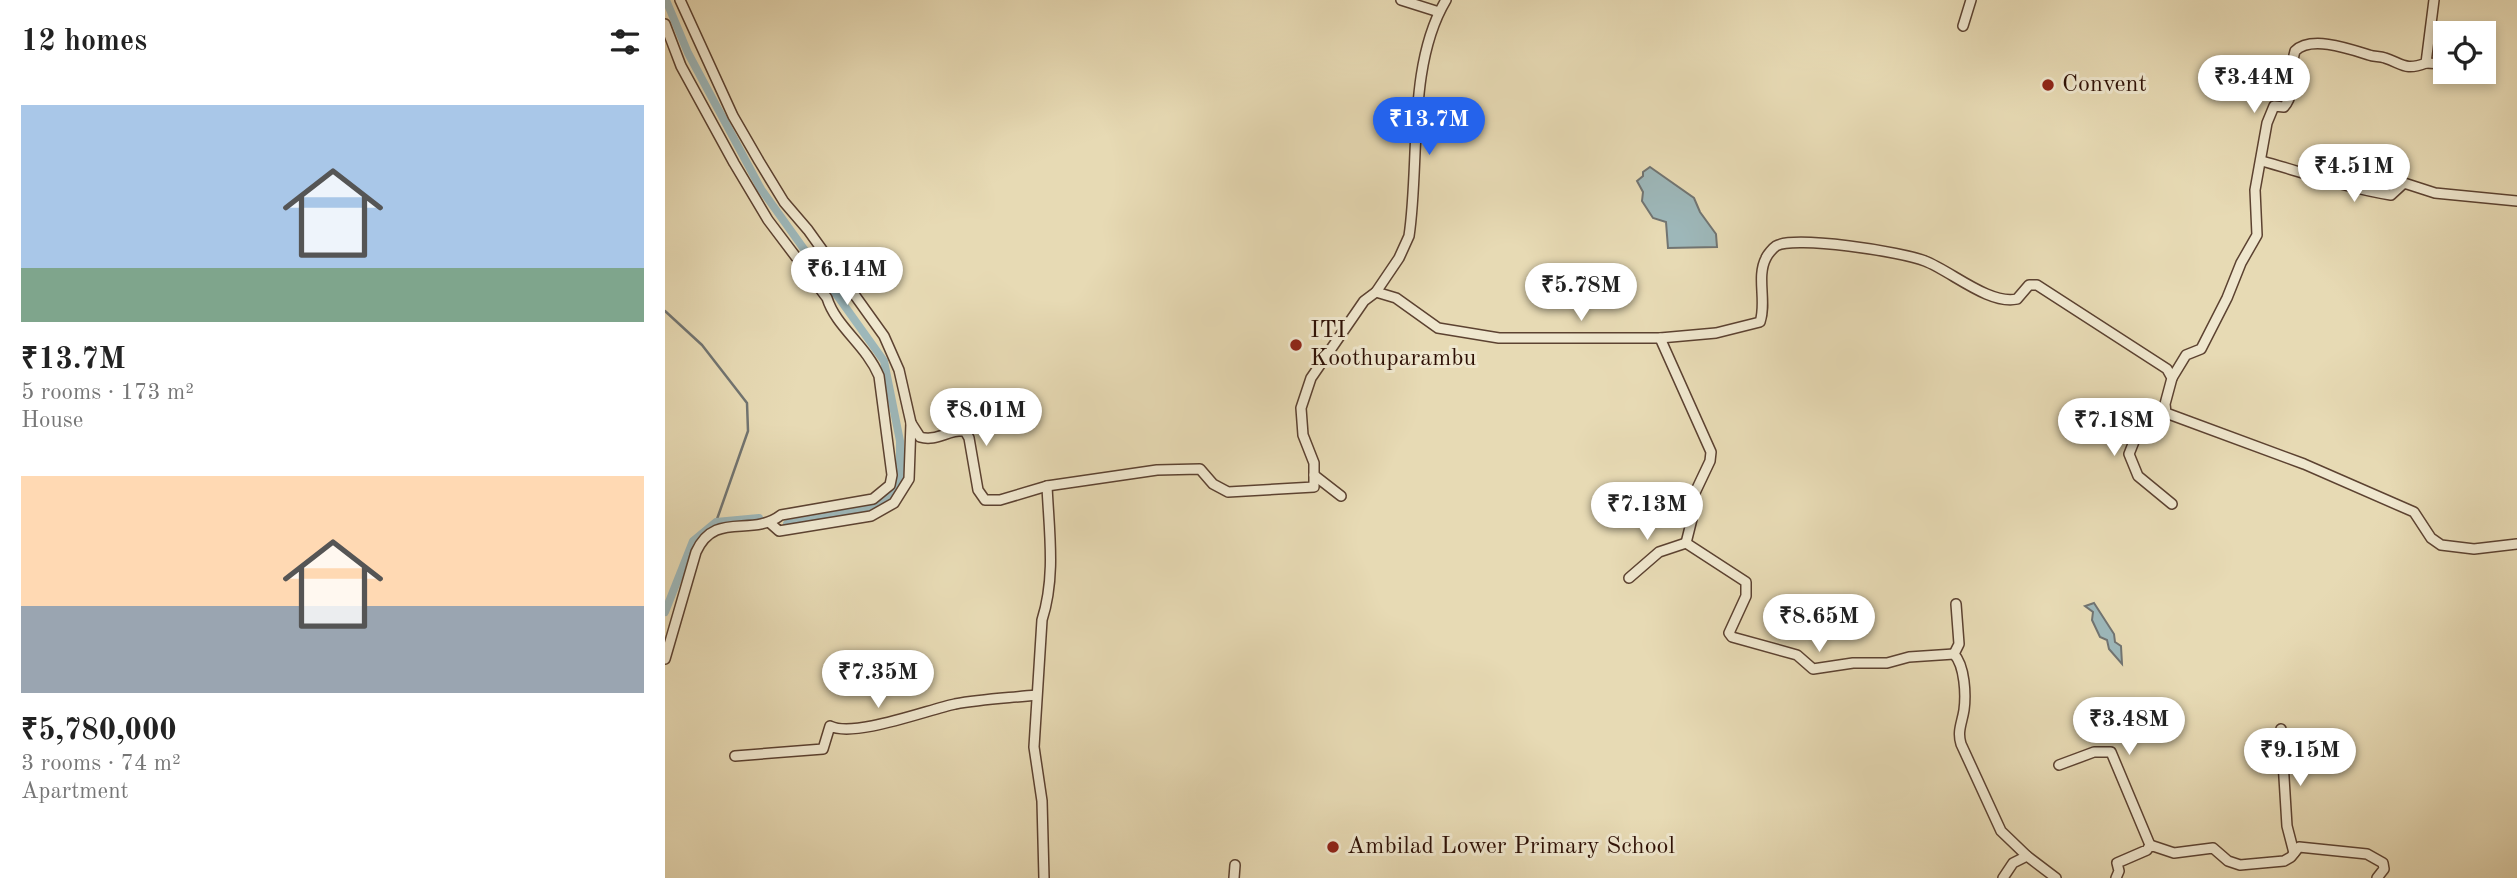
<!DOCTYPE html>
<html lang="en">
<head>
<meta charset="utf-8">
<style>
  :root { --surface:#fff; --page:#f2f2f2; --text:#222; --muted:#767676; --accent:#2563eb }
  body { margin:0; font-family:"Old Standard TT",serif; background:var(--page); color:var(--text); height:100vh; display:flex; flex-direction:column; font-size:26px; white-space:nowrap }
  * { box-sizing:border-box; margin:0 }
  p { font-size:23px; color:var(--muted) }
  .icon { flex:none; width:38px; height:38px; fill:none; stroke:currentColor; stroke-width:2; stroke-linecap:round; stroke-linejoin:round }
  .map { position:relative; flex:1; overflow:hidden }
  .sheet { display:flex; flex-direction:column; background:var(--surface); width:665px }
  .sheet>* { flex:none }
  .buttons { position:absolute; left:1768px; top:21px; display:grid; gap:14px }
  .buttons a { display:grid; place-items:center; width:63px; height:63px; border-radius:0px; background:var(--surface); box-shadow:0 4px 10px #0003; font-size:35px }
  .price { position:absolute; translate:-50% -60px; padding:0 16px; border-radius:24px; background:#fff; color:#222; font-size:23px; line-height:46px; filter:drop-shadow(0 2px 4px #0008) }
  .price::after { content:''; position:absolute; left:50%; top:42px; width:21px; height:16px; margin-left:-10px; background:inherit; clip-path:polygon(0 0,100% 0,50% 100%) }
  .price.current { background:var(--accent); color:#fff }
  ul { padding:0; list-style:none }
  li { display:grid; align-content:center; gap:14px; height:371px; padding:0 21px }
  li span { display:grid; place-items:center; height:217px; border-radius:0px; color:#555 }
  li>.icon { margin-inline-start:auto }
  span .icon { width:126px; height:126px; fill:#fffc; stroke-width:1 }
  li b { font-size:30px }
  h2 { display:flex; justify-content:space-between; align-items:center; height:84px; padding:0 21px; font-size:30px }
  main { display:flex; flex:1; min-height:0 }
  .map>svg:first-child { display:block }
</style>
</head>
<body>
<main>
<section class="sheet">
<h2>12 homes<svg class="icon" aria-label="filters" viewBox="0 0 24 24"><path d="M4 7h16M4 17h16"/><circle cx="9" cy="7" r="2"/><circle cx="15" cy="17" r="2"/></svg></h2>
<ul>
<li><span style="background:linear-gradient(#a9c7e8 75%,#7fa58c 0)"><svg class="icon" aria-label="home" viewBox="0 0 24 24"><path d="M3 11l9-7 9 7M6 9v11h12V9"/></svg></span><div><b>₹13.7M</b><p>5 rooms · 173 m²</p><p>House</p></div></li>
<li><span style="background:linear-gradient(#ffd9b3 60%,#9aa5b1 0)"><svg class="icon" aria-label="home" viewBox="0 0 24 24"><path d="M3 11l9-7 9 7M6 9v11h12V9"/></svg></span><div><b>₹5,780,000</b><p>3 rooms · 74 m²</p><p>Apartment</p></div></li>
</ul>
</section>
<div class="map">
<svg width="1852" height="878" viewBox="0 0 1852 878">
  <rect width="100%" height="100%" fill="#e7dab4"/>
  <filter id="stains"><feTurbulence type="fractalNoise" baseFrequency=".00286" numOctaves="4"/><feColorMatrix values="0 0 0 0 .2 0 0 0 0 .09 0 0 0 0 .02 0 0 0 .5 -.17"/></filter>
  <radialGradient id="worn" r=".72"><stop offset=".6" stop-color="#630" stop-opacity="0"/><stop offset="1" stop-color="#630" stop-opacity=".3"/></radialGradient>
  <g fill="#9db7b9" stroke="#717471" stroke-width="2">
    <path d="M985,167l44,31 6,14 16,22 1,13 -49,1 -2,-26 -13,-4 -11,-17 1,-9 -6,-11 6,-5v-4z"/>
    <path d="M1429,603l20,31 1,8 6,4 1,18 -13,-15 -2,-9 -7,-3 -8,-17 1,-8 -8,-6z"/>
  </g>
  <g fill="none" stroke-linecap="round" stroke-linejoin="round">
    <path stroke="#717471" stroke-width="2.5" d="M0,311l37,34 45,58 1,28 -32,91"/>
    <g stroke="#9db7b9" stroke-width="8">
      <path d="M1,0l22,53 73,136 123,172 16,80v36l-6,17 -20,11 -22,7 -65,12"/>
      <path d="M0,612l28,-71 23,-19 43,-4"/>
    </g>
    <g stroke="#5c4231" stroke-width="12">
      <g id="minor">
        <path d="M15,0l53,116 26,45 25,41 24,28 76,106 15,34 12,53 -2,56 -15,24 -23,13 -92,15 -9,-8"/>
        <path d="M736,0l38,12"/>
        <path d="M0,24l16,42 53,97 34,57 59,78c9,29 39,47 52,78l13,99 -2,10 -17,14 -92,16c-30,23 -66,-5 -85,37l-31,107"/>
        <path d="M1298,26l8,-26"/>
        <path d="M1761,63l19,1"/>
        <path d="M1597,161c43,12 85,27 129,34l13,-12 31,10 82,8"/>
        <path d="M711,292l23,-34 10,-22c11,-73 -2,-171 37,-236"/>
        <path d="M995,338l51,114 -1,9 -18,38v20l-6,24 60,39v14l-17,37 3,4 65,18 16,14 40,-6h34l22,-6 45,-3c11,12 12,41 10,56 -2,13 -7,21 -3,34l40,87 26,25 -14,7 -10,15"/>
        <path d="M1507,378l14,-23 15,-6 26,-51 14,-35 16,-28 -2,-45 12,-67 7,-17 10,1c14,-17 5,-37 11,-56 16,-16 55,-2 74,4 5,2 11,1 16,3 18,6 20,13 41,5l8,-63"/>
        <path d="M1501,413l-29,21 -8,20 9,22 34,28"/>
        <path d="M246,423l9,14c17,5 29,-8 45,-6l4,7 9,52 7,10h15l47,-14"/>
        <path d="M649,475l27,21"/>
        <path d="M964,578l30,-26 27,-9"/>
        <path d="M1289,654l5,-10 -3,-40"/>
        <path d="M1616,729l6,97 7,27"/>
        <path d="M70,756l88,-7 7,-23c24,12 97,-16 125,-22 27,-5 54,-6 81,-9"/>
        <path d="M1394,765l35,-13h17l39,93"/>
        <path d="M1362,856l29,22"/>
        <path d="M379,878l-2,-77 -8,-54 8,-127c14,-44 7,-89 5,-134l110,-16 43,-1 13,15 15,8 86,-5v-24l-11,-28 -2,-27 10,-30 53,-77 12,-9 20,6 42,30 61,10h161l56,-5 44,-11c7,-20 -4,-45 6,-64 1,-3 7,-10 10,-12 17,-11 128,6 149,15 26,10 64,44 92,38l12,-14h8l130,84 5,9 -7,26 1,9 138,51 110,48 17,26 10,7 33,4 43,-5"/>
        <path d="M569,878l1,-13"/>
        <path d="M1451,878l3,-7 -2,-8 30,-13 3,-5 24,8 39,-5 15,13 12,4 44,-4 7,-4 8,-10 68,7 16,9 1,6 -7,9"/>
      </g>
    </g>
    <use href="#minor" stroke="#efe7ce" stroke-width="9"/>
  </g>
  <g fill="#8f2418" stroke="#efe7ce" stroke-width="2.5">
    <circle cx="1383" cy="85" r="7"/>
    <circle cx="631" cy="345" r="7"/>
    <circle cx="668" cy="847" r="7"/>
  </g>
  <g text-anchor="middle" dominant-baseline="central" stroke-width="6" stroke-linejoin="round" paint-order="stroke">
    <g font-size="24" fill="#2e1005" stroke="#efe7ce" text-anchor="start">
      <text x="1397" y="85">Convent</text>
      <text x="645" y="331">ITI<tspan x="645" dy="28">Koothuparambu</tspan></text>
      <text x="682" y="847">Ambilad Lower Primary School</text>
    </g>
  </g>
  <rect width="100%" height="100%" filter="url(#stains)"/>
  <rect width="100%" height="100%" fill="url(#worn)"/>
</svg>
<div class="buttons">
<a><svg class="icon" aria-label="locate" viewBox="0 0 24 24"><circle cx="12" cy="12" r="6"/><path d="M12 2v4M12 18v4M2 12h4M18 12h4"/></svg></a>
</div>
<b class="price" style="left:1589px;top:115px">₹3.44M</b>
<b class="price current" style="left:764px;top:157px">₹13.7M</b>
<b class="price" style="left:1689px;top:204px">₹4.51M</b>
<b class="price" style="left:182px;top:307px">₹6.14M</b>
<b class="price" style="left:916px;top:323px">₹5.78M</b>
<b class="price" style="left:321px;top:448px">₹8.01M</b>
<b class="price" style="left:1449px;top:458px">₹7.18M</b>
<b class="price" style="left:982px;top:542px">₹7.13M</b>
<b class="price" style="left:1154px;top:654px">₹8.65M</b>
<b class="price" style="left:213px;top:710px">₹7.35M</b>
<b class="price" style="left:1464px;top:757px">₹3.48M</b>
<b class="price" style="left:1635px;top:788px">₹9.15M</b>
</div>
</main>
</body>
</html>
